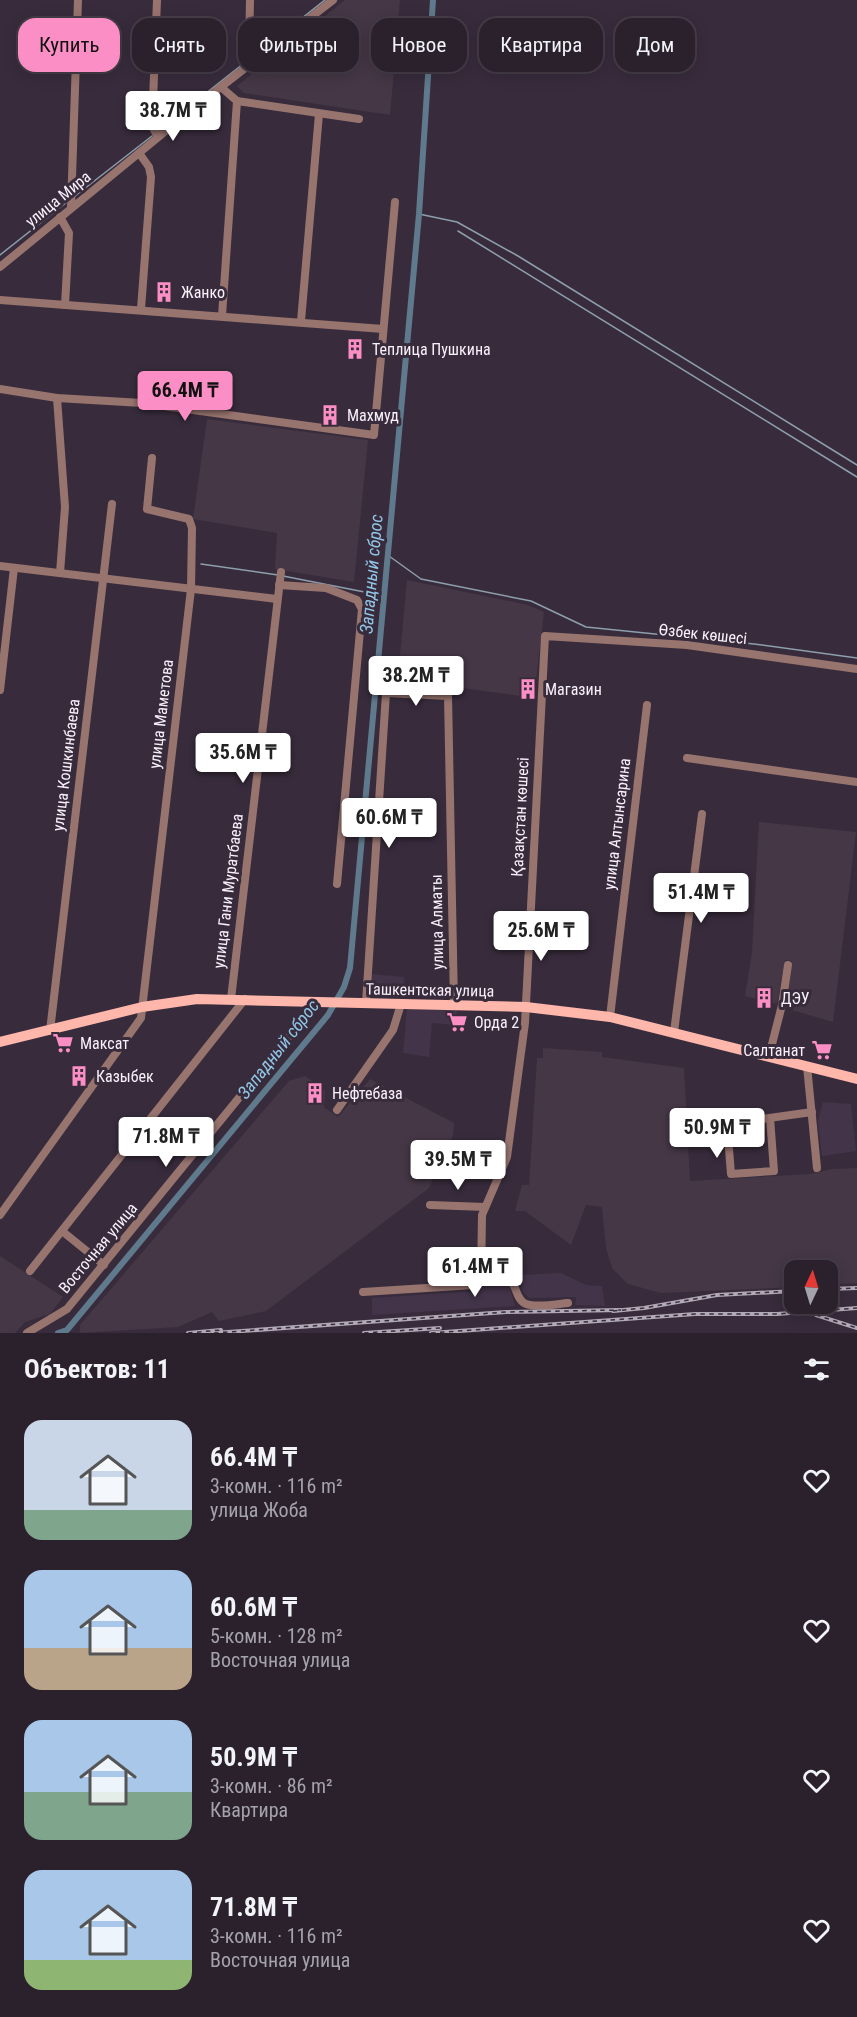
<!DOCTYPE html>
<html lang="ru">
<head>
<meta charset="utf-8">
<style>
  :root { --surface:#2a212d; --page:#322935; --text:#f1f3f6; --muted:#a5a3aa; --line:#463e49; --accent:#fb8fc5 }
  body { margin:0; font-family:"Roboto Condensed",sans-serif; background:var(--page); color:var(--text); height:100vh; display:flex; flex-direction:column; font-size:22px; white-space:nowrap }
  * { box-sizing:border-box; margin:0 }
  p { font-size:20px; color:var(--muted) }
  .icon { flex:none; width:33px; height:33px; fill:none; stroke:currentColor; stroke-width:2; stroke-linecap:round; stroke-linejoin:round }
  .map { position:relative; height:1333px; overflow:hidden }
  .drawer { display:flex; flex-direction:column; background:var(--surface); flex:1 }
  .drawer>* { flex:none }
  .hud { position:absolute; left:18px; top:18px; width:822px; height:54px; display:flex; gap:12px }
  .needle { width:39px; rotate:4deg }
  .tools { position:absolute; left:784px; top:1260px; display:grid; gap:12px }
  .tools a { display:grid; place-items:center; width:54px; height:54px; border-radius:12px; background:var(--surface); box-shadow:0 3px 15px #0003,0 0 0 2px var(--line); font-size:30px }
  .price { position:absolute; translate:-50% -51px; padding:0 14px; border-radius:6px; background:#fff; color:#222; font-size:20px; line-height:39px; filter:drop-shadow(0 2px 3px #0008) }
  .price::after { content:''; position:absolute; left:50%; top:36px; width:18px; height:14px; margin-left:-9px; background:inherit; clip-path:polygon(0 0,100% 0,50% 100%) }
  .price.selected { background:var(--accent); color:#111 }
  ul { padding:0; list-style:none }
  li { display:flex; align-items:center; gap:18px; height:150px; padding:0 24px }
  li span { display:grid; place-items:center; flex:none; width:168px; height:120px; border-radius:18px; color:#555 }
  li>.icon { margin-inline-start:auto }
  span .icon { width:72px; height:72px; fill:#fffc; stroke-width:1 }
  li b { font-size:26px }
  h2 { display:flex; justify-content:space-between; align-items:center; height:72px; padding:0 24px; font-size:26px }
  .tag { padding:0 21px; border-radius:18px; background:var(--surface); box-shadow:0 3px 15px #0003,0 0 0 2px var(--line); font-size:21px; line-height:54px }
  .tag.selected { background:var(--accent); color:#111 }
  .map>svg:first-child { display:block }
</style>
</head>
<body>
<div class="map">
<svg width="857" height="1333" viewBox="0 0 857 1333">
  <rect width="100%" height="100%" fill="#382c3c"/>
  <g fill="#43344a">
    <path d="M370,974l34,3 1,14h-36z"/>
    <path d="M407,1007l50,3 -1,15 -24,-2 -3,34 -26,-4z"/>
    <path d="M823,1102l28,2 5,47 -34,5 -4,-34z"/>
    <path d="M561,1273l25,12 16,1 3,20 -30,-1 1,-8 -47,1 -6,-6 -3,-17z"/>
    <path d="M503,1282l6,3 6,21 -143,9v-17l106,-7 10,-8z"/>
  </g>
  <g fill="#453745">
    <path d="M345,0h55l-10,115 -146,-22 -7,-7z"/>
    <path d="M207,419l161,21 -14,142 -79,-13 2,-36 -84,-14z"/>
    <path d="M407,580l121,25 16,7 -10,86 -71,-10 -9,4 -34,-3 2,-7 -24,-5z"/>
    <path d="M759,822l97,10 -23,190 -48,-14 7,-47 -7,-1 -8,44 -32,-8 7,-43z"/>
    <path d="M543,1048l59,4v5l82,11 6,113 120,-7 22,-5 25,-1v115l-29,2v-15h-33v17l-134,6 -33,-9 -16,-16 -6,-20 -4,-41 -16,-2 -15,40 -46,-34h-10l7,-26h7l8,-127h6z"/>
    <path d="M305,1076l20,14 -1,17 14,10 32,-38 84,44 -1,12 -24,53 -163,123 -47,10 -7,-9 -34,15 -98,6v-8l209,-244z"/>
    <path d="M0,1256l63,41 -13,17 -25,8 -10,11h-15z"/>
  </g>
  <g fill="none" stroke-linecap="round" stroke-linejoin="round">
    <g stroke="#8d9ead" stroke-width="1.5">
      <path d="M255,55l70,-55"/>
      <path d="M158,131l90,-71"/>
      <path d="M75,196l77,-60"/>
      <path d="M419,214l38,8 61,34 339,209"/>
      <path d="M458,231l399,246"/>
      <path d="M0,255l67,-53"/>
      <path d="M389,556l32,23 110,22 55,26 168,17 103,14"/>
      <path d="M201,564l77,11"/>
      <path d="M283,576l102,20"/>
    </g>
    <path stroke="#5f7a8c" stroke-width="6" d="M58,1333l9,-3 261,-315 16,-28 6,-19 69,-754 14,-214"/>
    <g stroke="#98746f" stroke-width="8">
      <path d="M157,0l-5,126 6,11"/>
      <path d="M250,0l-1,52 4,10"/>
      <path d="M222,88l15,13 122,18"/>
      <path d="M139,153l10,14 2,10 -10,132"/>
      <path d="M71,207l7,-207"/>
      <path d="M60,217l9,16 -4,72"/>
      <path d="M0,267l195,-160 138,-107"/>
      <path d="M0,300l383,29"/>
      <path d="M222,316l15,-215"/>
      <path d="M301,321l18,-207"/>
      <path d="M0,389l57,9 85,5 232,32 21,-233"/>
      <path d="M57,398l8,109 -5,66"/>
      <path d="M0,566l277,33"/>
      <path d="M279,585l47,3 31,12 5,9 -25,275"/>
      <path d="M0,690l14,-122"/>
      <path d="M687,758l170,24"/>
      <path d="M231,999l50,-427"/>
      <path d="M366,1003l20,-310 62,3 6,308"/>
      <path d="M610,1017l37,-312"/>
      <path d="M50,1031l62,-527"/>
      <path d="M674,1032l28,-218"/>
      <path d="M769,1056l13,-51 6,-40"/>
      <path d="M807,1066l10,102"/>
      <path d="M337,1110l56,-80 8,-26"/>
      <path d="M770,1118l4,53 -43,3 -4,-50 85,-12"/>
      <path d="M430,1205l55,2"/>
      <path d="M0,1215l141,-197 50,-429 1,-61 -3,-9 -42,-10 5,-51"/>
      <path d="M62,1231l42,34"/>
      <path d="M30,1271l215,-272"/>
      <path d="M481,1280l1,-65 25,-58 18,-134 20,-387 142,9 170,24"/>
      <path d="M363,1292l111,-7c48,-30 35,13 52,19 11,4 31,0 42,-1"/>
      <path d="M27,1333l40,-24 250,-307"/>
    </g>
    <path stroke="#ffb6ab" stroke-width="10" d="M0,1042l142,-35 55,-8 329,8 84,10 247,62"/>
    <g stroke="#b2a9b6" stroke-width="4">
      <g id="rail">
        <path d="M828,1289l29,-1"/>
        <path d="M613,1311l31,-3 73,-13 78,-4"/>
        <path d="M816,1315l41,13"/>
        <path d="M188,1333l33,-3"/>
        <path d="M214,1333l292,-21 115,-2"/>
        <path d="M364,1333l76,-5"/>
        <path d="M431,1333l264,-19h82l80,-6"/>
      </g>
    </g>
    <use href="#rail" stroke="#382c3c" stroke-width="1.5" stroke-dasharray="4.5" stroke-linecap="butt"/>
  </g>
  <defs>
    <g id="building-bare" transform="scale(1.62)"><path d="M-4-6H4V6H1V3H-1V6H-4ZM-2.5-4.3h1.7v1.8h-1.7ZM.8-4.3h1.7v1.8H.8ZM-2.5-1h1.7V.8h-1.7ZM.8-1h1.7V.8H.8Z" fill="#fb8fc5" stroke="#382c3c" stroke-width="2.5" paint-order="stroke"/></g>
    <g id="supermarket-bare" transform="scale(1.62)"><path d="M-6-5.5h2.5l.6 2H6L4.5 2H-2.5L-4.4-4H-6ZM-1.5 3.2a1.3 1.3 0 1 0 .1 0ZM3 3.2a1.3 1.3 0 1 0 .1 0Z" fill="#fb8fc5" stroke="#382c3c" stroke-width="2.5" paint-order="stroke"/></g>
  </defs>
  <g fill-rule="evenodd">
    <use href="#building-bare" x="164" y="292"/>
    <use href="#building-bare" x="355" y="349"/>
    <use href="#building-bare" x="330" y="415"/>
    <use href="#building-bare" x="528" y="689"/>
    <use href="#building-bare" x="764" y="998"/>
    <use href="#supermarket-bare" x="457" y="1022"/>
    <use href="#supermarket-bare" x="63" y="1043"/>
    <use href="#supermarket-bare" x="822" y="1050"/>
    <use href="#building-bare" x="79" y="1076"/>
    <use href="#building-bare" x="315" y="1093"/>
  </g>
  <g text-anchor="middle" dominant-baseline="central" stroke-width="6" stroke-linejoin="round" paint-order="stroke">
    <g font-size="16" fill="#f8f1fb" stroke="#382c3c">
      <text transform="translate(58 199) rotate(-39)">улица Мира</text>
      <text transform="translate(703 634) rotate(6)">Өзбек көшесі</text>
      <text transform="translate(161 714) rotate(-83)">улица Маметова</text>
      <text transform="translate(66 765) rotate(-83)">улица Кошкинбаева</text>
      <text transform="translate(520 817) rotate(-87)">Қазақстан көшесі</text>
      <text transform="translate(617 824) rotate(-83)">улица Алтынсарина</text>
      <text transform="translate(228 891) rotate(-83)">улица Гани Муратбаева</text>
      <text transform="translate(437 922) rotate(-91)">улица Алматы</text>
      <text transform="translate(430 990) rotate(1)">Ташкентская улица</text>
      <text transform="translate(98 1248) rotate(-50)">Восточная улица</text>
    </g>
    <g font-size="16" fill="#f8f1fb" stroke="#382c3c" text-anchor="start">
      <text x="181" y="292">Жанко</text>
      <text x="372" y="349">Теплица Пушкина</text>
      <text x="347" y="415">Махмуд</text>
      <text x="545" y="689">Магазин</text>
      <text x="781" y="998">ДЭУ</text>
      <text x="474" y="1022">Орда 2</text>
      <text x="80" y="1043">Максат</text>
      <text x="805" y="1050" text-anchor="end">Салтанат</text>
      <text x="96" y="1076">Казыбек</text>
      <text x="332" y="1093">Нефтебаза</text>
    </g>
    <g font-size="18" font-style="italic" fill="#91c6e6" stroke="#382c3c">
      <text transform="translate(371 574) rotate(-85)">Западный сброс</text>
      <text transform="translate(278 1049) rotate(-52)">Западный сброс</text>
    </g>
  </g>
</svg>
<div class="tools">
<a><svg class="needle" viewBox="-14 -14 28 28"><path d="M0-13l5 13h-10z" fill="#e53935"/><path d="M0 13l5-13h-10z" fill="#a5a3aa"/></svg></a>
</div>
<b class="price" style="left:173px;top:142px">38.7M ₸</b>
<b class="price selected" style="left:185px;top:422px">66.4M ₸</b>
<b class="price" style="left:416px;top:707px">38.2M ₸</b>
<b class="price" style="left:243px;top:784px">35.6M ₸</b>
<b class="price" style="left:389px;top:849px">60.6M ₸</b>
<b class="price" style="left:701px;top:924px">51.4M ₸</b>
<b class="price" style="left:541px;top:962px">25.6M ₸</b>
<b class="price" style="left:717px;top:1159px">50.9M ₸</b>
<b class="price" style="left:166px;top:1168px">71.8M ₸</b>
<b class="price" style="left:458px;top:1191px">39.5M ₸</b>
<b class="price" style="left:475px;top:1298px">61.4M ₸</b>
<div class="hud">
<a class="tag selected">Купить</a>
<a class="tag">Снять</a>
<a class="tag">Фильтры</a>
<a class="tag">Новое</a>
<a class="tag">Квартира</a>
<a class="tag">Дом</a>
</div>
</div>
<section class="drawer">
<h2>Объектов: 11<svg class="icon" aria-label="filters" viewBox="0 0 24 24"><path d="M4 7h16M4 17h16"/><circle cx="9" cy="7" r="2"/><circle cx="15" cy="17" r="2"/></svg></h2>
<ul>
<li><span style="background:linear-gradient(#c9d6e8 75%,#7fa58c 0)"><svg class="icon" aria-label="home" viewBox="0 0 24 24"><path d="M3 11l9-7 9 7M6 9v11h12V9"/></svg></span><div><b>66.4M ₸</b><p>3-комн. · 116 m²</p><p>улица Жоба</p></div><svg class="icon" aria-label="heart" viewBox="0 0 24 24"><path d="M12 20l-8-8c-3-5 5-10 8-4 3-6 11-1 8 4z"/></svg></li>
<li><span style="background:linear-gradient(#a9c7e8 65%,#b9a48a 0)"><svg class="icon" aria-label="home" viewBox="0 0 24 24"><path d="M3 11l9-7 9 7M6 9v11h12V9"/></svg></span><div><b>60.6M ₸</b><p>5-комн. · 128 m²</p><p>Восточная улица</p></div><svg class="icon" aria-label="heart" viewBox="0 0 24 24"><path d="M12 20l-8-8c-3-5 5-10 8-4 3-6 11-1 8 4z"/></svg></li>
<li><span style="background:linear-gradient(#a9c7e8 60%,#7fa58c 0)"><svg class="icon" aria-label="home" viewBox="0 0 24 24"><path d="M3 11l9-7 9 7M6 9v11h12V9"/></svg></span><div><b>50.9M ₸</b><p>3-комн. · 86 m²</p><p>Квартира</p></div><svg class="icon" aria-label="heart" viewBox="0 0 24 24"><path d="M12 20l-8-8c-3-5 5-10 8-4 3-6 11-1 8 4z"/></svg></li>
<li><span style="background:linear-gradient(#a9c7e8 75%,#8fb573 0)"><svg class="icon" aria-label="home" viewBox="0 0 24 24"><path d="M3 11l9-7 9 7M6 9v11h12V9"/></svg></span><div><b>71.8M ₸</b><p>3-комн. · 116 m²</p><p>Восточная улица</p></div><svg class="icon" aria-label="heart" viewBox="0 0 24 24"><path d="M12 20l-8-8c-3-5 5-10 8-4 3-6 11-1 8 4z"/></svg></li>
</ul>
</section>
</body>
</html>
